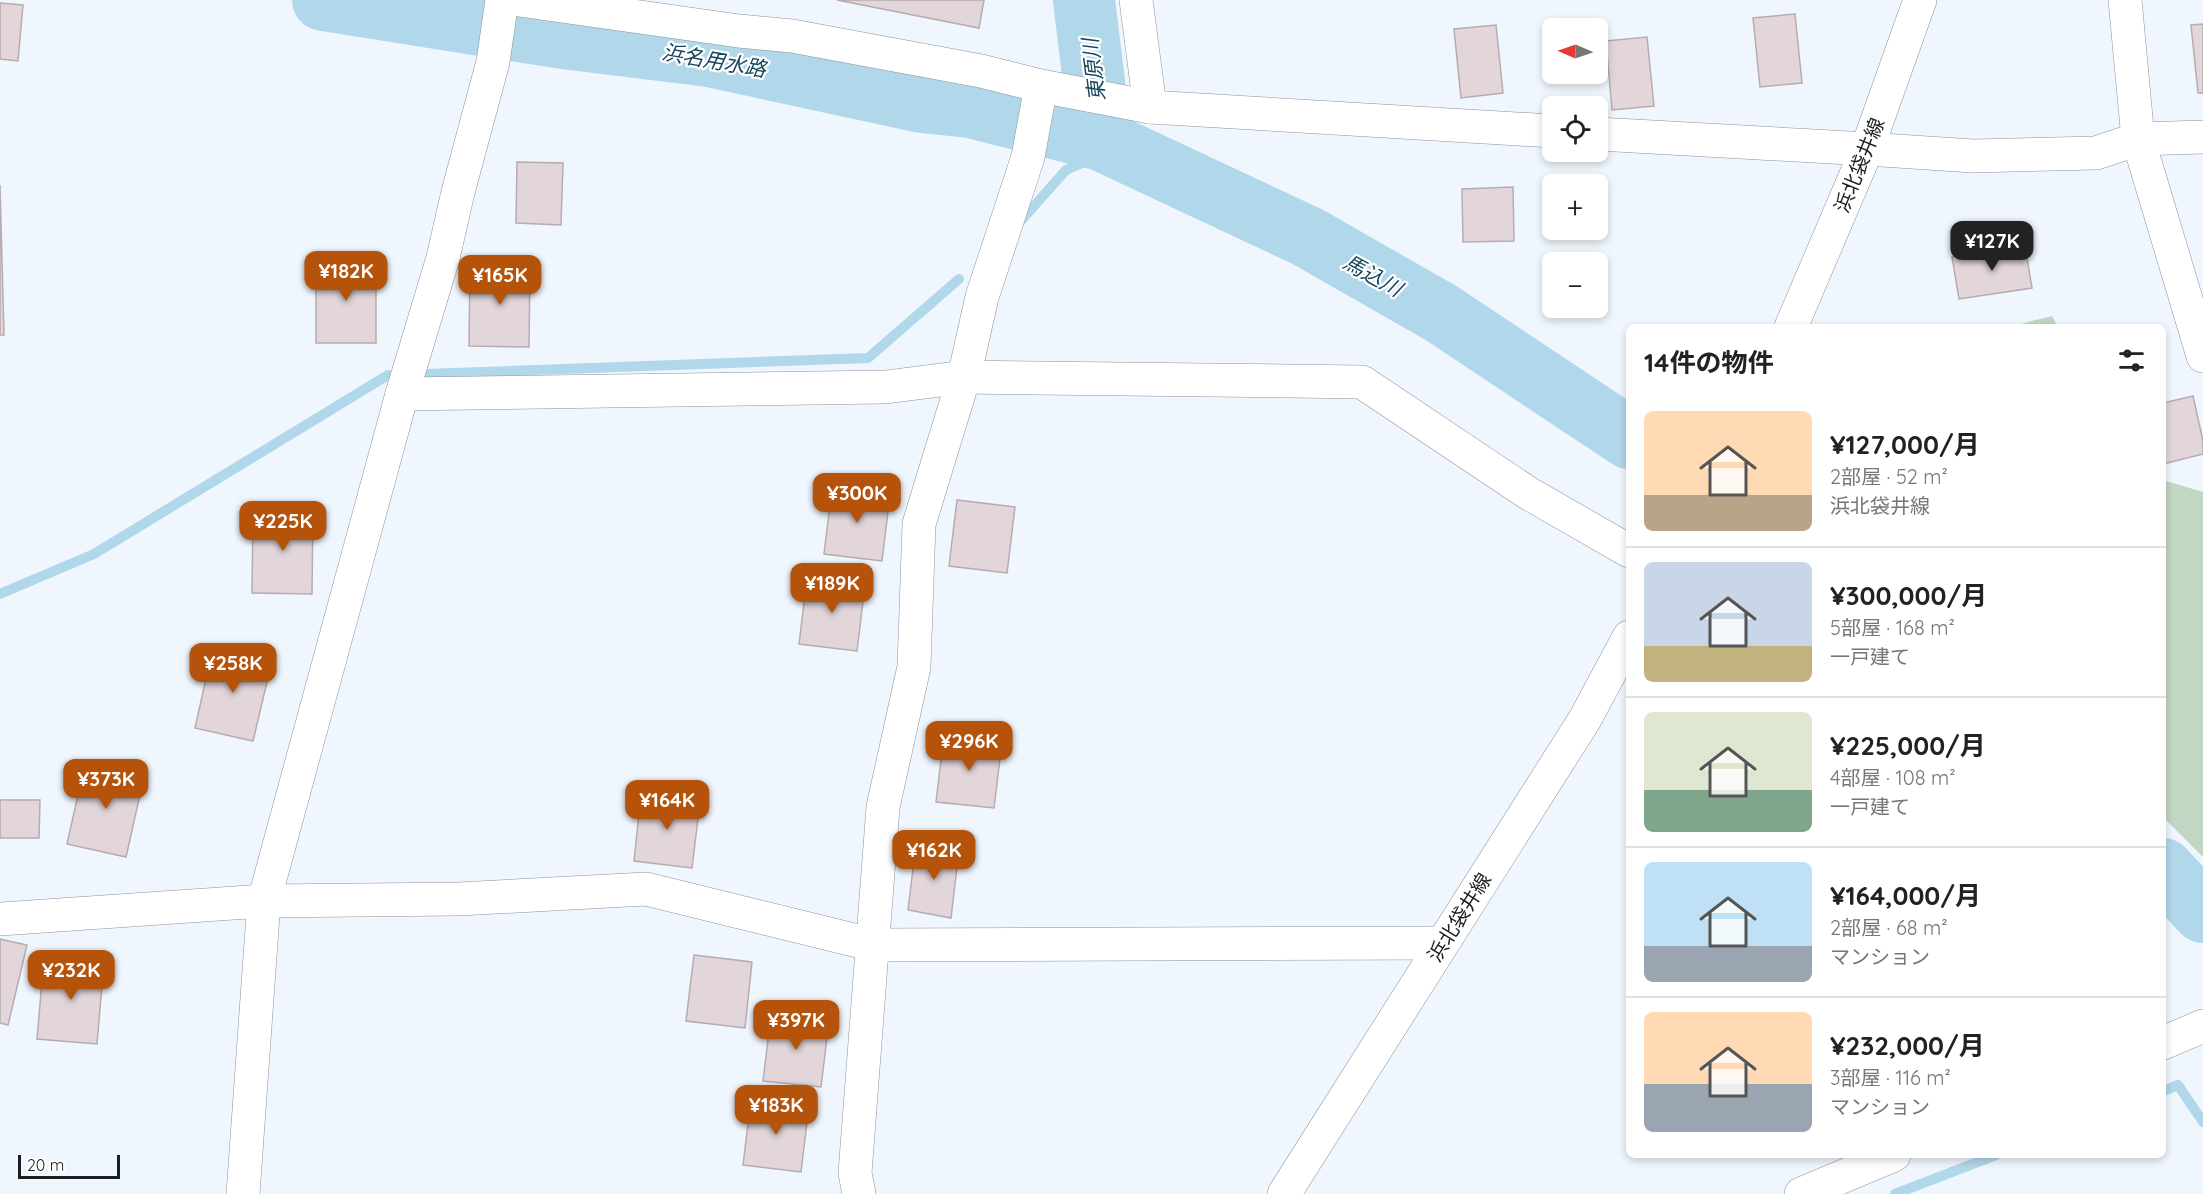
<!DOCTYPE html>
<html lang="ja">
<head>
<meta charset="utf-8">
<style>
  :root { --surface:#fff; --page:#f6f6f6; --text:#222; --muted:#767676; --line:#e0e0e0; --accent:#b45309 }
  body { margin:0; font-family:Quicksand,"Noto Sans JP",sans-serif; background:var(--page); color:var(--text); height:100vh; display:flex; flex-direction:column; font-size:22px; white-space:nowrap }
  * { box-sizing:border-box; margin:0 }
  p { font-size:20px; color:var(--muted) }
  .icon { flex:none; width:33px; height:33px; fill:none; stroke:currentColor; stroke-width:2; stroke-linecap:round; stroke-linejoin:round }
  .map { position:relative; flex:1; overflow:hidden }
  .side { position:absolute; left:1626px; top:324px; width:540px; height:834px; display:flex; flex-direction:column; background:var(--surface); border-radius:9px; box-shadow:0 3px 9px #0003 }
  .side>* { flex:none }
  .needle { width:39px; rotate:272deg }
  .controls { position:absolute; left:1542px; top:18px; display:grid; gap:12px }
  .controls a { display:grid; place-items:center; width:66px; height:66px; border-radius:9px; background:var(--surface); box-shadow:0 3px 9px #0003; font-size:30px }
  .scale { position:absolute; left:18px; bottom:15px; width:102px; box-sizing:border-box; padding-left:6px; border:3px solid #1c1f22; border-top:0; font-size:16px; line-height:21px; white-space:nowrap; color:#1c1f22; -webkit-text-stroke:4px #fff; paint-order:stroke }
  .price { position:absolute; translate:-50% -51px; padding:0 14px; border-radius:12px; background:var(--accent); color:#fff; font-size:20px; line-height:39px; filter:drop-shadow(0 2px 3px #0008) }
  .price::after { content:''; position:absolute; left:50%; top:36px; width:18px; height:14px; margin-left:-9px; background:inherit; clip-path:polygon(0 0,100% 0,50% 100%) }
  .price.on { background:#222; color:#fff }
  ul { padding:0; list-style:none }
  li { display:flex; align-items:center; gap:18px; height:150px; padding:0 18px }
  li+li { border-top:2px solid var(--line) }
  li span { display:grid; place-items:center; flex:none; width:168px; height:120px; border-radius:9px; color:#555 }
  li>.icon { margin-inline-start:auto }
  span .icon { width:72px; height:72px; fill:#fffc; stroke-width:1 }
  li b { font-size:26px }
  h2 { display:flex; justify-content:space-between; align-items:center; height:72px; padding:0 18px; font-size:26px }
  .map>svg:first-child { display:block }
</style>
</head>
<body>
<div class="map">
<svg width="2203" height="1194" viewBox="0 0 2203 1194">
  <rect width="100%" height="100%" fill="#f0f6fd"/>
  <g fill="#c1d6c3">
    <path d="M2052,316l6,11h-49z"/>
    <path d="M2163,480l40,12v365l-40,-40z"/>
  </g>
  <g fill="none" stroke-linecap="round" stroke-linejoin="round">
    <g stroke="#b1d7ea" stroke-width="10">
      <path d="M1018,224l48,-54 30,-13 5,-17"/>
      <path d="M426,374l442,-16 91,-79"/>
      <path d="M0,594l94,-40 294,-179"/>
      <path d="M2163,1091l15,-6 25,37"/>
      <path d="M1895,1194l101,-39"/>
    </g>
    <g stroke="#b1d7ea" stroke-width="62">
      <path d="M323,0l240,38 146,18 213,46 48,5 131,33 207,97 133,76 188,125"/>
      <path d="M1084,0l17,140"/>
      <path d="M2163,869l40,43"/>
    </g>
  </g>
  <g fill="#e2d6da" stroke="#b7abaf" stroke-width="1.5">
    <path d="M837,0h147l-5,28z"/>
    <path d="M0,3l23,2 -5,56 -18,-2z"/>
    <path d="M1795,14l7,69 -42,4 -7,-69z"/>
    <path d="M2203,24v69h-5l-7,-68z"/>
    <path d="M1496,25l7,68 -42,5 -7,-69z"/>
    <path d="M1647,37l7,69 -42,4 -6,-69z"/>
    <path d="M517,162l46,1 -2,62 -45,-2z"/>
    <path d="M0,185l4,150h-4z"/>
    <path d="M1513,187l1,54 -51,1 -1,-53z"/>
    <path d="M2025,246l7,42 -73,11 -7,-42z"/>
    <rect x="316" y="261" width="60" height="82"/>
    <path d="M470,264l60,1 -1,82 -60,-1z"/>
    <path d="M2193,396l10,45v13l-40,10v-61z"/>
    <path d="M832,488l58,7 -8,66 -58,-7z"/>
    <path d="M957,500l58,7 -8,66 -58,-7z"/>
    <path d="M253,511h60l-1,83 -60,-1z"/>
    <path d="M807,578l58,7 -8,66 -58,-7z"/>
    <path d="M213,647l59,14 -19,80 -58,-13z"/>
    <path d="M944,735l58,7 -8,66 -58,-6z"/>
    <path d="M85,764l59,13 -18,80 -59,-13z"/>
    <path d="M641,795l59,7 -8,66 -58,-7z"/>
    <path d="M0,800h40l-1,38h-39z"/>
    <path d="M916,844l43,6 -8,68 -43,-8z"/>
    <path d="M0,939l27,6 -19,80 -8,-2z"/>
    <path d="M694,955l58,7 -7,66 -59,-7z"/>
    <path d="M44,958l60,4 -7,82 -60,-5z"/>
    <path d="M771,1015l58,6 -8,66 -58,-6z"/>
    <path d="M751,1099l58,7 -8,66 -58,-7z"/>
  </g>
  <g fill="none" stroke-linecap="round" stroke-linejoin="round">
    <g stroke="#8d939b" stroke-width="34">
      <g id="minor">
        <path d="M519,0l220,31 53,5 189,35 60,15 109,21 402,24"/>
        <path d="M1136,0l14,107"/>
        <path d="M2125,0l13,139 65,217"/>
        <path d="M1598,134l269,15"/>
        <path d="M402,394l484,-7 78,-10 398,5 166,111 101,58"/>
        <path d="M0,919l264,-18 195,-2 187,-10 228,56 568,-2"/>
        <path d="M2163,1043l40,-17"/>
        <path d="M243,1194l21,-293 138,-507 41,-136 15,-66 35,-130 9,-62"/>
        <path d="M859,1194l-4,-21 28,-366 31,-140 5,-143 45,-147 18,-80 46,-140 13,-71"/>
        <path d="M1801,1194l93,-39"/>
      </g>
    </g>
    <g stroke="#8d939b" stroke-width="34">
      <path id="tertiary" d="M1867,149l106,7 123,-3 42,-14 65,-2"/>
    </g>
    <g stroke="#8d939b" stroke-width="34">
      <g id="primary">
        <path d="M1791,327l76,-178 53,-149"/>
        <path d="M1284,1194l301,-475 44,-82"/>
      </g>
    </g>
    <use href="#minor" stroke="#fff" stroke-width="33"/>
    <use href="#tertiary" stroke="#fff" stroke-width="33"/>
    <use href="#primary" stroke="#fff" stroke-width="33"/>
  </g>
  <g text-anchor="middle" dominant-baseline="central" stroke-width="4.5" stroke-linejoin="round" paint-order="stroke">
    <g font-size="20" fill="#1c1f22" stroke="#fff">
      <text transform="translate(1859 165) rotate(-68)">浜北袋井線</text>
      <text transform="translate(1459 917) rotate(-58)">浜北袋井線</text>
    </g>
    <g font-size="21" font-style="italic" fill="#17475d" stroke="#fff">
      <text transform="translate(714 60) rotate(10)">浜名用水路</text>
      <text transform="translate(1093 70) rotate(-97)">東原川</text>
      <text transform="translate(1373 275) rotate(29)">馬込川</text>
    </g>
  </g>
</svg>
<div class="controls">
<a><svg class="needle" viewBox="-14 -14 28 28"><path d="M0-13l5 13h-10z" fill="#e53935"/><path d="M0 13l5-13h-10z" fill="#767676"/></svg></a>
<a><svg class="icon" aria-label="locate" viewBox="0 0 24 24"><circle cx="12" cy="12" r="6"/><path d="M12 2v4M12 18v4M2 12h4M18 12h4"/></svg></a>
<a>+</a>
<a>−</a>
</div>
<div class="scale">20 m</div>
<b class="price on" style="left:1992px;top:272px">¥127K</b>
<b class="price" style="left:346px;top:302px">¥182K</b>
<b class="price" style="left:500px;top:306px">¥165K</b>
<b class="price" style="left:857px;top:524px">¥300K</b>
<b class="price" style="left:283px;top:552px">¥225K</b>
<b class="price" style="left:832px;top:614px">¥189K</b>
<b class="price" style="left:233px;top:694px">¥258K</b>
<b class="price" style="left:969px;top:772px">¥296K</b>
<b class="price" style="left:106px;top:810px">¥373K</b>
<b class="price" style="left:667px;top:831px">¥164K</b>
<b class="price" style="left:934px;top:881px">¥162K</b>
<b class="price" style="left:71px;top:1001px">¥232K</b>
<b class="price" style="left:796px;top:1051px">¥397K</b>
<b class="price" style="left:776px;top:1136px">¥183K</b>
<section class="side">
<h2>14件の物件<svg class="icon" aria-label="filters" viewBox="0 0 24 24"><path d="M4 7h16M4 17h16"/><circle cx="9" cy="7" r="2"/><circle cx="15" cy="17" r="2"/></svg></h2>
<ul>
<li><span style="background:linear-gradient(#ffd9b3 70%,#b9a48a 0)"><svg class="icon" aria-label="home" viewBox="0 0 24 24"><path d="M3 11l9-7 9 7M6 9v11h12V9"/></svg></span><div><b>¥127,000/月</b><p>2部屋 · 52 m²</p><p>浜北袋井線</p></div></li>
<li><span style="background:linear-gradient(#c9d6e8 70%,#c2b280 0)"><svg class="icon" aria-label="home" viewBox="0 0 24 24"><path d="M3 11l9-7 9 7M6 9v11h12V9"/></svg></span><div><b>¥300,000/月</b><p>5部屋 · 168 m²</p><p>一戸建て</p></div></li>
<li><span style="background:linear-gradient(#dfe7d0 65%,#7fa58c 0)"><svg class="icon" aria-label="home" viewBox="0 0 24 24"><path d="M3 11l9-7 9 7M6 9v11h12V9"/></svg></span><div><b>¥225,000/月</b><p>4部屋 · 108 m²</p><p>一戸建て</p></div></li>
<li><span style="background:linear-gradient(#bfe0f5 70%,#9aa5b1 0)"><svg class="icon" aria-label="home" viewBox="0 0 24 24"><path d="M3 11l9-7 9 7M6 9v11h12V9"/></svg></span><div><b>¥164,000/月</b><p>2部屋 · 68 m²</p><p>マンション</p></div></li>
<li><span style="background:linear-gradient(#ffd9b3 60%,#9aa5b1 0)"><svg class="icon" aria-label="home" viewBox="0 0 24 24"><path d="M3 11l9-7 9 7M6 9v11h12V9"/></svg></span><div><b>¥232,000/月</b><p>3部屋 · 116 m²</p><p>マンション</p></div></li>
</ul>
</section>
</div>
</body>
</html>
